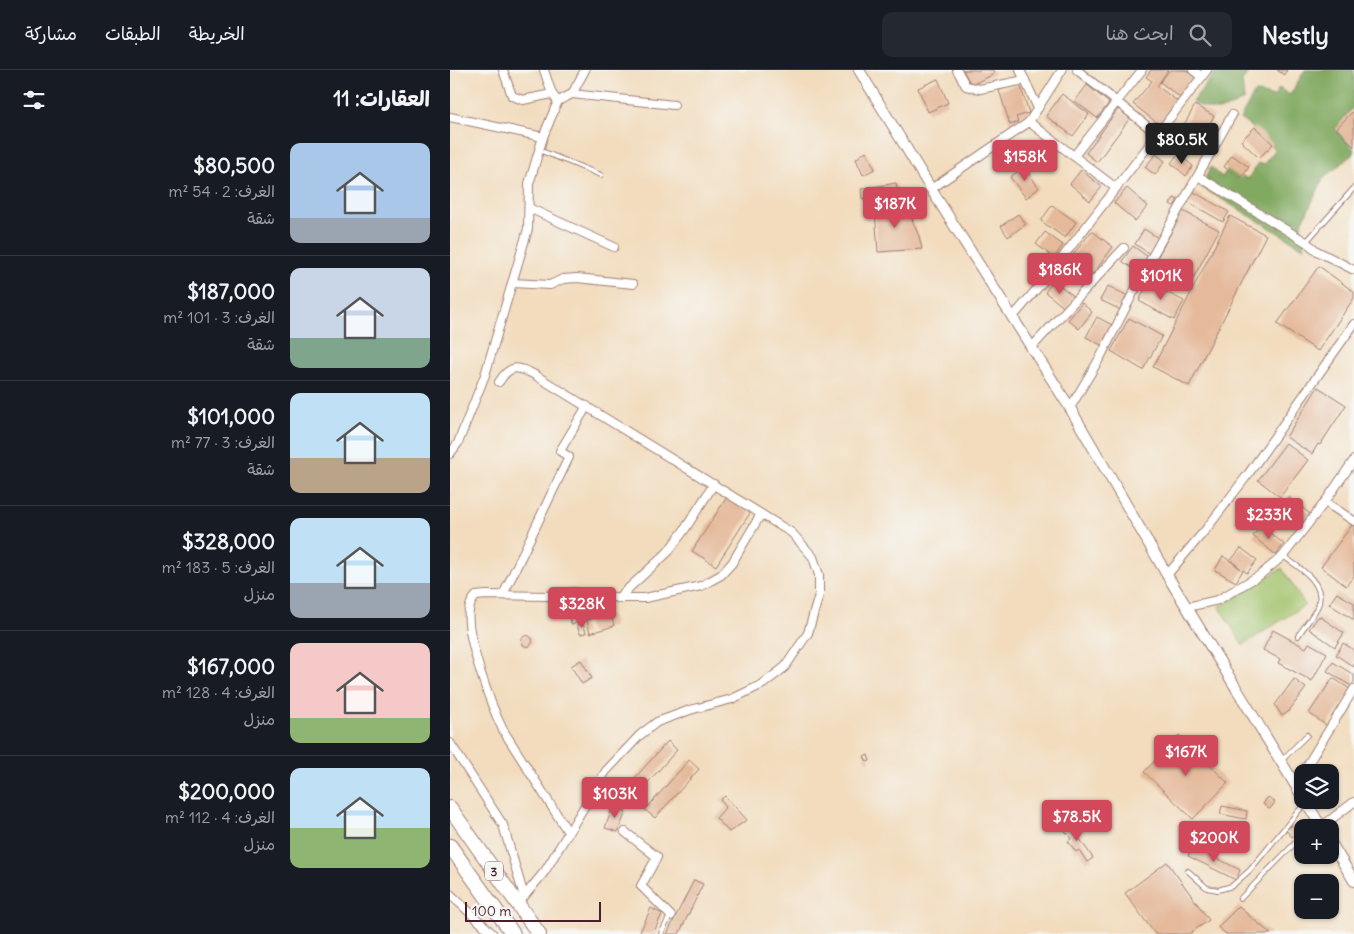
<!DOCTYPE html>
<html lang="ar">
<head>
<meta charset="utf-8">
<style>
  :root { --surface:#171b24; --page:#242831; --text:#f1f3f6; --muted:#9ea1a6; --line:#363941; --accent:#d1495b }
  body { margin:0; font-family:Delius,"Playpen Sans Arabic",sans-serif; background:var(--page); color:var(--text); direction:rtl; height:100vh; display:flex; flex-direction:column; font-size:19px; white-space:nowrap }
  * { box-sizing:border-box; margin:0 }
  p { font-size:16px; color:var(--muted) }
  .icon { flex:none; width:28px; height:28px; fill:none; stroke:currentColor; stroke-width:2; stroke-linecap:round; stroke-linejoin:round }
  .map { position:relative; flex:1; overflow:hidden; direction:ltr }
  .details { display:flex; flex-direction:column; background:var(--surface); width:450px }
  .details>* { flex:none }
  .buttons { position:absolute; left:844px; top:694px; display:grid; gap:10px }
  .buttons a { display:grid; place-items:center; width:45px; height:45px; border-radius:10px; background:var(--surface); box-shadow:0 1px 4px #0004; font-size:25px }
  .scale { position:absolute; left:15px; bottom:12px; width:136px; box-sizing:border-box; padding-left:5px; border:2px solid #4a1f2b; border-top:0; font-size:14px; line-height:18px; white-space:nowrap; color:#4a1f2b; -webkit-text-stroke:4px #f6f6f2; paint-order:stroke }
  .price { position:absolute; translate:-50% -42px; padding:0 11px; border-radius:5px; background:var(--accent); color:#fff; font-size:16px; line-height:32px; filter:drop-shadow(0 1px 2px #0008) }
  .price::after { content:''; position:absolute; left:50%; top:30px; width:15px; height:11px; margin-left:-8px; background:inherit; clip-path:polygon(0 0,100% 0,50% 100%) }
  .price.current { background:#222; color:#fff }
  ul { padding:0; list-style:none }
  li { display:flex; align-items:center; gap:15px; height:125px; padding:0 20px }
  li+li { border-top:1px solid var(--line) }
  li span { display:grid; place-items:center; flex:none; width:140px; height:100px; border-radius:10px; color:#555 }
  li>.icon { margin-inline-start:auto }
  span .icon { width:60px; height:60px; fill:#fffc; stroke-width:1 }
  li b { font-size:21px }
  h2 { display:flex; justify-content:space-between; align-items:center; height:60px; padding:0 20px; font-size:21px }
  header { display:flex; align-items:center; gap:30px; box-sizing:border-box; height:70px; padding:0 25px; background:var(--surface); border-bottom:1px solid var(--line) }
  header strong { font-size:24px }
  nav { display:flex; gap:28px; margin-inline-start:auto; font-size:18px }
  .search { width:350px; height:45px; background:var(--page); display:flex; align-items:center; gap:12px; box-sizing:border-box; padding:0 18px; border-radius:10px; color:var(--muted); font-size:19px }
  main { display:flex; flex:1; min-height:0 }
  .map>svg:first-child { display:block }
</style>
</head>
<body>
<header>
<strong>Nestly</strong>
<div class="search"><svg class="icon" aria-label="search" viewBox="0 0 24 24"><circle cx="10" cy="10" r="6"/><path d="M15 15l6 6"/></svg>ابحث هنا</div>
<nav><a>الخريطة</a><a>الطبقات</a><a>مشاركة</a></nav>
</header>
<main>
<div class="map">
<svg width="904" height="864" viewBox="0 0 904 864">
  <rect width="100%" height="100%" fill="#f6f6f2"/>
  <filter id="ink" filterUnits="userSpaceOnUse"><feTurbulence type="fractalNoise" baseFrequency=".02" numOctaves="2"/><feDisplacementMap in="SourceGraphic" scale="10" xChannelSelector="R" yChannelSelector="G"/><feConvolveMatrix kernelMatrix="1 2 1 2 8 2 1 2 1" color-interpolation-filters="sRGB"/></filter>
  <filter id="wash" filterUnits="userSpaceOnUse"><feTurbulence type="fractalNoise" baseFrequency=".0096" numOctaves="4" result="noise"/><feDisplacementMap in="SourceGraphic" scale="20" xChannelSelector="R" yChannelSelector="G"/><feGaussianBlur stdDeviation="1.12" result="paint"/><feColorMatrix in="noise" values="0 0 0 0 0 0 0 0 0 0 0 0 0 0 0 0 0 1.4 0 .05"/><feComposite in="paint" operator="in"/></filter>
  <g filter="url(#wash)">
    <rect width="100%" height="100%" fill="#f2dcbd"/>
    <path fill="#a2c36c" stroke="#76714c" d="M832,498l23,37 -62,40 -24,-38z"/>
    <g fill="#81a960" stroke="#666446">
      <path d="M767,0h33l-8,11 2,19c-26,12 -26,14 -52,2z"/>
      <path d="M855,0h49v36l-19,23 19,20v4l-31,26 -22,46 3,23 -103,-61 10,-20 11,10 6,-8 20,10 10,-16 5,2 12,-15 -20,-20 -15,-11 15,-27 19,5 5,-9 11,7z"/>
    </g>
    <g id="blocks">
      <g fill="#e5ba9b">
        <path d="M513,0h30l1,4 -23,11z"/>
        <path d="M701,0h17l-11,16 23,17 -19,23 -28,-22 19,-23 -6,-4z"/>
        <path d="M720,0h16l12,10 -16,19 -22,-17z"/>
        <path d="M827,0h10l-3,5z"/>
        <path d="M488,9l10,24 -20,9 -10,-24z"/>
        <path d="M570,14l9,29 -13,4 2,5 -8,3 -11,-35z"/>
        <path d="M637,15l22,18 -12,15 -22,-17z"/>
        <path d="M612,24l27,20 -16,22 -27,-20z"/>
        <path d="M745,35l19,11 -12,22 -19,-11z"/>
        <path d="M668,39l12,9 -33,44 -11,-9z"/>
        <path d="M904,40v37l-18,-18z"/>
        <path d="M805,57l18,17 -14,14 -18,-17z"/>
        <path d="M416,81l9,18 -12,6 -7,-16z"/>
        <path d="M706,84l9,7 -10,14 -10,-8z"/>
        <path d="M728,84l15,12 -7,10 -15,-13z"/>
        <path d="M782,85l17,12 -8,11 -17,-11z"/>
        <path d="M574,97l15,21 -13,10 -16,-21z"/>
        <path d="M631,100l21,17 -12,14 -20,-17z"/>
        <path d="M446,113l2,10 -36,6 -1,-10z"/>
        <path d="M677,118l21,18 -13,15 -21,-18z"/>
        <path d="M742,121l37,21 -6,10 -37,-21z"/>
        <path d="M438,127l1,8h4v9l18,-2 2,11 6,13 3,13 -44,3 -4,-54z"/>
        <path d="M724,128l4,2 -4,6 -4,-2z"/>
        <path d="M602,135l24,17 -11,16 -24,-17z"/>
        <path d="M733,141l36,19 -30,56 -37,-19z"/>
        <path d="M568,144l8,10 -18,13 -7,-11z"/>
        <path d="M780,146l36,19 -77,151 -36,-19z"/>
        <path d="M694,159l16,10 -10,15 -15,-10z"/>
        <path d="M642,161l21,16 -20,27 -22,-17z"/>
        <path d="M595,162l18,13 -9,13 -18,-14z"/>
        <path d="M683,176l15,11 -10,15 -16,-11z"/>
        <path d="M869,196l35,26v6l-36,53 -41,-27z"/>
        <path d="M604,211l21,16 -9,12 -21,-17z"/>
        <path d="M698,213l36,18 -10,19 -35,-19z"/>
        <path d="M658,216l20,10 -7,14 -21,-10z"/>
        <path d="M632,233l10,9 -13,17 -11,-9z"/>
        <path d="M647,247l17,9 -11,20 -17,-9z"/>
        <path d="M679,248l33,18 -19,34 -32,-19z"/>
        <path d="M868,317l28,18 -26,40 -2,-1 -6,10 -26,-17z"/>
        <path d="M836,373l22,17 -28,37 -22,-17z"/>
        <path d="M277,427l23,16 -34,53 -24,-15z"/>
        <path d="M839,427l21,17 -9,11 -21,-17z"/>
        <path d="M902,455l2,1v50l-8,10 -25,-19z"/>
        <path d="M811,456l23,18 -8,11 -23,-19z"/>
        <path d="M791,478l16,12 -10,13 -4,-3 -7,12 -21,-12 8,-14 18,13 -10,-9z"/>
        <path d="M887,523l17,10v17l-25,-16z"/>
        <path d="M124,526l10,23 -12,6 -10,-23z"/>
        <path d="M161,544l3,12 -24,7 -3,-13z"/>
        <path d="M869,546l25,17 -9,14 -26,-18z"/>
        <path d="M133,553l3,10 -6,1 -3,-9z"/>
        <path d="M823,560l33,18 3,-5 18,10 -15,28 -34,-18 2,-4 -17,-9z"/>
        <circle cx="77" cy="571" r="5.5"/>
        <path d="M893,573l11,7v17l-18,-12z"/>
        <path d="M131,590l11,18 -10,6 -11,-18z"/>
        <path d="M883,592l21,13v7l-3,4 -24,-15z"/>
        <path d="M883,608l18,12 -24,36 -18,-13z"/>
        <path d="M844,609l12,9 -18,24 -6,4 -7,-11z"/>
        <path d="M729,665l49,48 -35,36 -49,-47z"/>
        <path d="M218,671l9,9 -44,49 -9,-9z"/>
        <path d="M418,685l2,6 -3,1 -3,-5z"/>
        <path d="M239,690l10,9 -44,49 -10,-8z"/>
        <path d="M275,726l22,24 -18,12 -13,-14 10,-11 -6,-7z"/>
        <path d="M818,727l7,5 -5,7 -7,-5z"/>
        <path d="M163,736l13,5 -8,21 -13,-4z"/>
        <path d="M772,736l25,5 -1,8 -26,-5z"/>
        <path d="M618,752l25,36 -6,4 -8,-12 -3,2 -8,-11 3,-2 -9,-13z"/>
        <path d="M775,753l21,7 -7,19 -21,-8z"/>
        <path d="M842,755l5,7 -5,5 -6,-7z"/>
        <path d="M743,776l47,24 -4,10 -48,-24z"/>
        <path d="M717,792l42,58 -20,14h-34l-30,-41z"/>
        <path d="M244,810l9,4 -24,50h-12z"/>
        <path d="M789,836l7,7 25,21h-45l-8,-7z"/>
        <path d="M201,838l11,6 -9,20h-14z"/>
      </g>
    </g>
  </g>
  <g filter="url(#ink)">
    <use href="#blocks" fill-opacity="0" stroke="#9e7e74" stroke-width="1"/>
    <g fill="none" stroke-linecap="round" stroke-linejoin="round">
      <g stroke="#9e7e74" stroke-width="6">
        <g id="service">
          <path d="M89,80l62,25"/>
          <path d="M856,172l48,-54"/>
          <path d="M833,486c15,11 41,25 36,47 -2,8 -16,25 -21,33"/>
          <path d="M831,691l26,-26"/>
          <path d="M738,801l19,17 11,2 14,-4 18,-16 56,-68"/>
          <path d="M790,829l62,-63"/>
          <path d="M211,864l9,-18"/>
        </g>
      </g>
      <g stroke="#9e7e74" stroke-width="10">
        <g id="minor">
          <path d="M53,0l9,26 11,4 29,-6"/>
          <path d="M94,0l8,24 3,4"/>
          <path d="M507,0l9,16 14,3 45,-9"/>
          <path d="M570,0l18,38"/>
          <path d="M627,0l80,64"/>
          <path d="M743,0l9,7"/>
          <path d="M122,24l102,11"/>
          <path d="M0,47l93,20"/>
          <path d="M579,52l87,66"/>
          <path d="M624,86l68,-86"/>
          <path d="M748,106l108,66 11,9 37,19"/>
          <path d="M481,119l98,-67 33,-52"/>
          <path d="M79,138l85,39"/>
          <path d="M62,213l38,2 13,-6 14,-1 56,6"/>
          <path d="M562,248l40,-47 155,-201"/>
          <path d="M581,278l93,-100"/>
          <path d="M49,312c11,-18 19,-16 36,-7l257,158 21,24 6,18v20l-11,38 -23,34 -22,17 -31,15 -42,11 -33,12 -17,13 -34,36 -61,100 -27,33"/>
          <path d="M620,338l31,-52 48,-94 83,-147"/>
          <path d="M0,384l8,-11 27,-68 43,-146 1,-45 14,-47 15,-36 14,-7 13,-24"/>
          <path d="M875,432l29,19"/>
          <path d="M717,505l40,-47 42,-55 105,-149"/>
          <path d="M53,525l66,-138 -9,-6 27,-45"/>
          <path d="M168,528l49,-45 18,-24 29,-45"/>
          <path d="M737,537l31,-7 42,-25 23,-19 42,-54 29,-42"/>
          <path d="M0,673l53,82 21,71"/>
          <path d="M853,702l51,-83"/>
          <path d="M871,757l33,-25"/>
          <path d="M118,762l-65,-102c-12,-24 -38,-95 -34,-120 1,-6 3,-10 7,-14l10,-1 61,1 26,-4 49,6h23l56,-12 20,-11 11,-12 29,-49"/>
          <path d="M175,762l32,25 -16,29 30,30"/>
          <path d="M0,824l43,40"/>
        </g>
      </g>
      <g stroke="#9e7e74" stroke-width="12">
        <g id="tertiary">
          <path d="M409,0l72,119 139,219 97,167 135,221"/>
          <path d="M855,730l17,28"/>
          <path d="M880,771l24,40"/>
        </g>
      </g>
      <g stroke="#9e7e74" stroke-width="16">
        <g id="trunk">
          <path d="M0,738l89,126"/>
          <path d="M0,776l63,88"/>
        </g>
      </g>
      <use href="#service" stroke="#fff" stroke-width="4"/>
      <use href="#minor" stroke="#fff" stroke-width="8"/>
      <use href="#tertiary" stroke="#fff" stroke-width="10"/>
      <use href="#trunk" stroke="#fff" stroke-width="14"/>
    </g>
  </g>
  <g text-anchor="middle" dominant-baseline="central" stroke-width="4.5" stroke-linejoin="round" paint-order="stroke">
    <rect fill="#f6f6f2" stroke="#7e6067" stroke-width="1" x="35" y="791.5" width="18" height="19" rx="4"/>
    <g font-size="12" font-weight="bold" fill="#4a1f2b">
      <text x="44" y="801">3</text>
    </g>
  </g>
</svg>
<div class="buttons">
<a><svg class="icon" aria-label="layers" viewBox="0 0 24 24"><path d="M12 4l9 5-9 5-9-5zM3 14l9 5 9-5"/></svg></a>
<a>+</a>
<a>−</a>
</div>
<div class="scale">100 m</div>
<b class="price current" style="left:732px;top:95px">$80.5K</b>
<b class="price" style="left:575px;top:112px">$158K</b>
<b class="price" style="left:445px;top:159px">$187K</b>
<b class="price" style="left:610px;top:225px">$186K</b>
<b class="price" style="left:711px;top:231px">$101K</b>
<b class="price" style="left:819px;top:470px">$233K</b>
<b class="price" style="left:132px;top:559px">$328K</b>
<b class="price" style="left:736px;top:707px">$167K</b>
<b class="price" style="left:165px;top:749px">$103K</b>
<b class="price" style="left:627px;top:772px">$78.5K</b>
<b class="price" style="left:764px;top:793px">$200K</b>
</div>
<section class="details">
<h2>العقارات: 11<svg class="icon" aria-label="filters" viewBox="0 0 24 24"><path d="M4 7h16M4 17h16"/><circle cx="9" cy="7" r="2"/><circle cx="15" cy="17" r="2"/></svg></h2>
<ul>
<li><span style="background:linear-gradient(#a9c7e8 75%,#9aa5b1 0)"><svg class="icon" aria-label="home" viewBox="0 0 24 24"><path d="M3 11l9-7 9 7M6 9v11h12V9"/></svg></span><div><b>$80,500</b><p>الغرف: 2 · 54 m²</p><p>شقة</p></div></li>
<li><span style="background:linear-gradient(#c9d6e8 70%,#7fa58c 0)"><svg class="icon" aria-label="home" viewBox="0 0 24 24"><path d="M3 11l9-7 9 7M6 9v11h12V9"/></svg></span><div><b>$187,000</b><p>الغرف: 3 · 101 m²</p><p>شقة</p></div></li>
<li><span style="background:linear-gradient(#bfe0f5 65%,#b9a48a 0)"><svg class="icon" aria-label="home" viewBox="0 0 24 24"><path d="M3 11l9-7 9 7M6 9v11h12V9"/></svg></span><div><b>$101,000</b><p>الغرف: 3 · 77 m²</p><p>شقة</p></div></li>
<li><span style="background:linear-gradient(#bfe0f5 65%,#9aa5b1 0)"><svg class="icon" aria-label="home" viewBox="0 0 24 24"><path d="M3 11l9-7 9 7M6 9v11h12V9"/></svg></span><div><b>$328,000</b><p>الغرف: 5 · 183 m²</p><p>منزل</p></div></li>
<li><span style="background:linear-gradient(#f6c9c9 75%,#8fb573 0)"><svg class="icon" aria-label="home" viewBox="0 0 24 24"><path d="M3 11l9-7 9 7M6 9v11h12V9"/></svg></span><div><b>$167,000</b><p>الغرف: 4 · 128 m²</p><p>منزل</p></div></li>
<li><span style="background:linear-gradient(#bfe0f5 60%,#8fb573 0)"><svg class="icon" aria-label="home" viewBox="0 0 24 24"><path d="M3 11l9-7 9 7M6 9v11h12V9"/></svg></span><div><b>$200,000</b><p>الغرف: 4 · 112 m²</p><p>منزل</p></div></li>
</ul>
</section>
</main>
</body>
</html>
